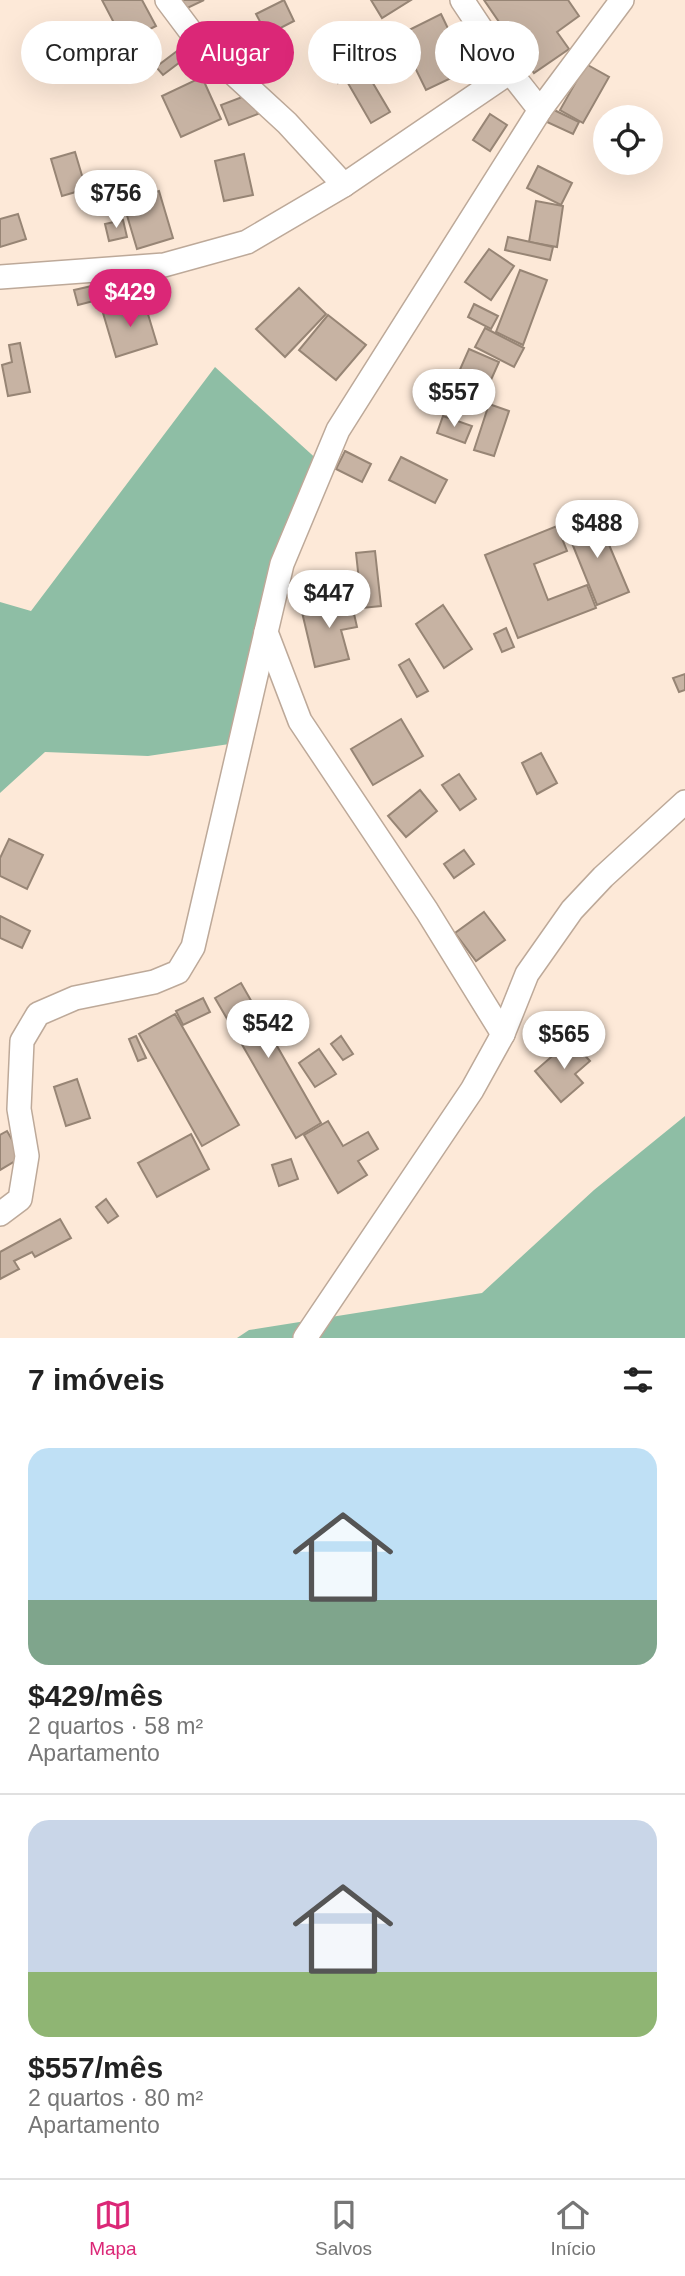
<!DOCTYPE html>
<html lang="pt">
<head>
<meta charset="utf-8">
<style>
  :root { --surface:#fff; --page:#f6f6f6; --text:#222; --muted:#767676; --line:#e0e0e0; --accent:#db2777 }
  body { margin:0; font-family:Arial,sans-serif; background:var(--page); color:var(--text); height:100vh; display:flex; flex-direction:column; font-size:26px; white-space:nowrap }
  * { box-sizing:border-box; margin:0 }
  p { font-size:23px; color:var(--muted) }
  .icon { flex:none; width:38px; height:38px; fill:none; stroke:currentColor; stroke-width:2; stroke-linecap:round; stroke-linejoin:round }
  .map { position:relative; height:1338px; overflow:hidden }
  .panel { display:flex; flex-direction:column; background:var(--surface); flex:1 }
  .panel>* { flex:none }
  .banner { position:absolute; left:21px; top:21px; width:644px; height:63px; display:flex; gap:14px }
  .controls { position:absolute; left:593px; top:105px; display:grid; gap:14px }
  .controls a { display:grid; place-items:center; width:70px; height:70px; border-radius:50%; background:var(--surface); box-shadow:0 7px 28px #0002; font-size:35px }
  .price { position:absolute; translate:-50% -60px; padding:0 16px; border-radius:24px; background:#fff; color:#222; font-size:23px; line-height:46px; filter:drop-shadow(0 2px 4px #0008) }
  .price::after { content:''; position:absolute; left:50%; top:42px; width:21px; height:16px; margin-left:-10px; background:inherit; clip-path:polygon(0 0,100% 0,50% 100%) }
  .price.selected { background:var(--accent); color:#fff }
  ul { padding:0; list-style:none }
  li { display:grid; align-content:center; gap:14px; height:371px; padding:0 28px }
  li+li { border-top:2px solid var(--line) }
  li span { display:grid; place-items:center; height:217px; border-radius:21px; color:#555 }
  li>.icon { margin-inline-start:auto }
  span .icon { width:126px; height:126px; fill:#fffc; stroke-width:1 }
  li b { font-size:30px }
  h2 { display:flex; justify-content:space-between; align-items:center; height:84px; padding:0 28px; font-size:30px }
  .chip { padding:0 24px; border-radius:32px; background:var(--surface); box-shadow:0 7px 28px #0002; font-size:24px; line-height:63px }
  .chip.selected { background:var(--accent); color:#fff }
  .dock { display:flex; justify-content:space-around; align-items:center; height:98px; border-top:2px solid var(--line); background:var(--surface); font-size:19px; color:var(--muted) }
  .dock a { display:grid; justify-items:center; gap:4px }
  .dock .selected { color:var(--accent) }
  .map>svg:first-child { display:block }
</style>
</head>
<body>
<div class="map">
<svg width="685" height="1338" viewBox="0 0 685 1338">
  <rect width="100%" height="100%" fill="#fde9d8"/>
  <g fill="#8ebea5">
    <path d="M215,367l106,96 -78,279 -95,14 -103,-4 -45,41v-191l31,9z"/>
    <path d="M685,1116v222h-448l12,-8 233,-37 112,-103z"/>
  </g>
  <g fill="#c7b3a3" stroke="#978575" stroke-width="2">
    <path d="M102,0h40l14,26 -32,16z"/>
    <path d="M175,0h29l-23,11z"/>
    <path d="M284,0l10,21 -27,14 -11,-21z"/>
    <path d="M371,0h40l-29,18z"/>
    <path d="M484,0h84l11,16 -22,16 12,17 -35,24z"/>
    <path d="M441,14l27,56 -42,20 -27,-55z"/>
    <path d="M348,41l42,71 -19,11 -26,-45 -7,5 -16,-27z"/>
    <path d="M177,51l7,8 -21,16 -7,-8z"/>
    <path d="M586,64l23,13 -26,46 -23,-13z"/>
    <path d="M202,77l19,42 -40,18 -19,-41z"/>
    <path d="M250,94l8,20 -29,11 -8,-20z"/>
    <path d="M552,109l27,13 -6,12 -26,-12z"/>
    <path d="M490,114l17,11 -17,26 -17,-11z"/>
    <path d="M75,152l11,37 -24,7 -11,-37z"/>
    <path d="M244,154l9,41 -29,6 -9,-40z"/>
    <path d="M538,166l34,17 -11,22 -34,-17z"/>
    <path d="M159,191l14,47 -36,11 -14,-47z"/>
    <path d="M536,201l27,5 -6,41 -28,-5z"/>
    <path d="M18,214l8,25 -26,8v-28z"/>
    <path d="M123,220l4,17 -18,4 -4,-17z"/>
    <path d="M508,237l45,10 -3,13 -45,-10z"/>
    <path d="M489,249l25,17 -23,34 -26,-18z"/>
    <path d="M520,270l27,10 -24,65 -27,-13z"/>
    <path d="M105,283l4,14 -31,8 -4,-15z"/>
    <path d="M299,288l27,26 -41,43 -29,-28z"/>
    <path d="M144,301l13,43 -41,13 -13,-44z"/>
    <path d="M474,304l24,12 -7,13 -23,-12z"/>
    <path d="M328,315l38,30 -30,35 -37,-30z"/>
    <path d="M485,328l39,20 -10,19 -39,-20z"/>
    <path d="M20,343l10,49 -22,4 -6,-31 10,-3 -3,-17z"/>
    <path d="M469,349l30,13 -8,18 -9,-4 -14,32 -21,-9z"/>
    <path d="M489,404l20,7 -15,45 -20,-6z"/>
    <path d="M443,416l29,10 -7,17 -28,-10z"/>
    <path d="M345,451l26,13 -9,18 -26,-13z"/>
    <path d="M401,457l46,23 -12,23 -46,-23z"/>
    <path d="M596,514l33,78 -32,13 -32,-79z"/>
    <path d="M557,526l10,25 -33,13 14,36 39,-15 9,23 -78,30 -33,-83z"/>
    <path d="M375,551l6,55 -19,2 -6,-55z"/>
    <path d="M350,596l7,31 -16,3 8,29 -34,8 -14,-59z"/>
    <path d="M443,605l29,44 -28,19 -28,-44z"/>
    <path d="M506,628l8,19 -12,5 -8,-18z"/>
    <path d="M409,659l19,32 -11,6 -18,-32z"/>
    <path d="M685,674v16l-6,2 -6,-14z"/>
    <path d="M401,719l22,37 -50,29 -22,-36z"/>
    <path d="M541,753l16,30 -20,11 -15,-31z"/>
    <path d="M459,774l17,25 -16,11 -18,-25z"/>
    <path d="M420,790l17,21 -31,26 -18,-21z"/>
    <path d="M9,839l34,16 -16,34 -27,-13v-18z"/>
    <path d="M464,850l10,14 -20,14 -10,-14z"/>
    <path d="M484,912l21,28 -29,21 -21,-28z"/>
    <path d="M0,916l30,15 -8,17 -22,-10z"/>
    <path d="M241,983l80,140 -25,15 -81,-140z"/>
    <path d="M203,998l7,14 -27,13 -7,-14z"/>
    <path d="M175,1014l64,111 -37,21 -63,-112z"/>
    <path d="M136,1036l10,22 -8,3 -9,-22z"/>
    <path d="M341,1036l12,18 -10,6 -12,-16z"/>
    <path d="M571,1040l19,21 -15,13 8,9 -22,19 -26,-31z"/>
    <path d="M319,1049l17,25 -21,13 -16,-24z"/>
    <path d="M77,1079l13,39 -24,8 -12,-39z"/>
    <path d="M328,1121l15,25 25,-14 10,17 -20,12 9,14 -29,18 -34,-58z"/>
    <path d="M7,1131l15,26 -22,13v-35z"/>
    <path d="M191,1134l18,35 -52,28 -19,-34z"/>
    <path d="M291,1159l7,20 -19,7 -7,-21z"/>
    <path d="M106,1199l12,17 -10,7 -12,-16z"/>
    <path d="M60,1219l11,19 -36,19 -3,-5 -18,9 5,8 -19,10v-27z"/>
  </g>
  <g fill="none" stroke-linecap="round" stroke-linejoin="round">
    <g stroke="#bda999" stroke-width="26">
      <g id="minor">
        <path d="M167,0l30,40 90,83 57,62"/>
        <path d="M462,0l48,72 30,38"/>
        <path d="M0,277l164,-12 83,-23 97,-57 166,-113"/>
        <path d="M503,1034l-76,-123 -127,-190 -34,-89 16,-68 56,-134 202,-320 82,-110"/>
        <path d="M0,1214l20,-15 7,-43 -8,-47 3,-68 16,-27 37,-16 79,-16 24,-10 15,-25 73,-315"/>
        <path d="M305,1338l167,-248 31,-56 24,-60 45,-64 31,-33 82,-75"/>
      </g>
    </g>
    <use href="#minor" stroke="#fff" stroke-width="23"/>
  </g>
</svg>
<div class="controls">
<a><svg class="icon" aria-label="locate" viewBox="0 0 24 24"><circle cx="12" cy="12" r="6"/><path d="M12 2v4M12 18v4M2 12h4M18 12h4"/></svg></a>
</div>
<b class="price" style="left:116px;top:230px">$756</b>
<b class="price selected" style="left:130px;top:329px">$429</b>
<b class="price" style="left:454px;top:429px">$557</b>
<b class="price" style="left:597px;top:560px">$488</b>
<b class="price" style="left:329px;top:630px">$447</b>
<b class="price" style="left:268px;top:1060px">$542</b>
<b class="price" style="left:564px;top:1071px">$565</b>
<div class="banner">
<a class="chip">Comprar</a>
<a class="chip selected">Alugar</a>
<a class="chip">Filtros</a>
<a class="chip">Novo</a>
</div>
</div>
<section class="panel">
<h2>7 imóveis<svg class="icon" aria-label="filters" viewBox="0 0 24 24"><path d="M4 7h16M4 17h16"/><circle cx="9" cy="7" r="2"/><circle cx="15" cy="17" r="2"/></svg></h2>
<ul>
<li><span style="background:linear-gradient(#bfe0f5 70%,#7fa58c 0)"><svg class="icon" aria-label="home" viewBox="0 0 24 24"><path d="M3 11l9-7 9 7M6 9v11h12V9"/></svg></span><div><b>$429/mês</b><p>2 quartos · 58 m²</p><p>Apartamento</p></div></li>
<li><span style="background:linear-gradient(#c9d6e8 70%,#8fb573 0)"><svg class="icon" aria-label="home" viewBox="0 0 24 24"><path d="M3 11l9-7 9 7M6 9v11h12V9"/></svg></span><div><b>$557/mês</b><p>2 quartos · 80 m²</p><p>Apartamento</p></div></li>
</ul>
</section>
<nav class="dock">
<a class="selected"><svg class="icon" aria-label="map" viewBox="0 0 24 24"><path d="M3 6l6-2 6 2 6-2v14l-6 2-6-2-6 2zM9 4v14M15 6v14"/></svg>Mapa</a>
<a><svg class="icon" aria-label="saved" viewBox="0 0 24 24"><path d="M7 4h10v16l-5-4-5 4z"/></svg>Salvos</a>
<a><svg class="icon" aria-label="home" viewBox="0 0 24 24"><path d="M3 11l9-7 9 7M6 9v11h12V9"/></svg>Início</a>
</nav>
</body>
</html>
